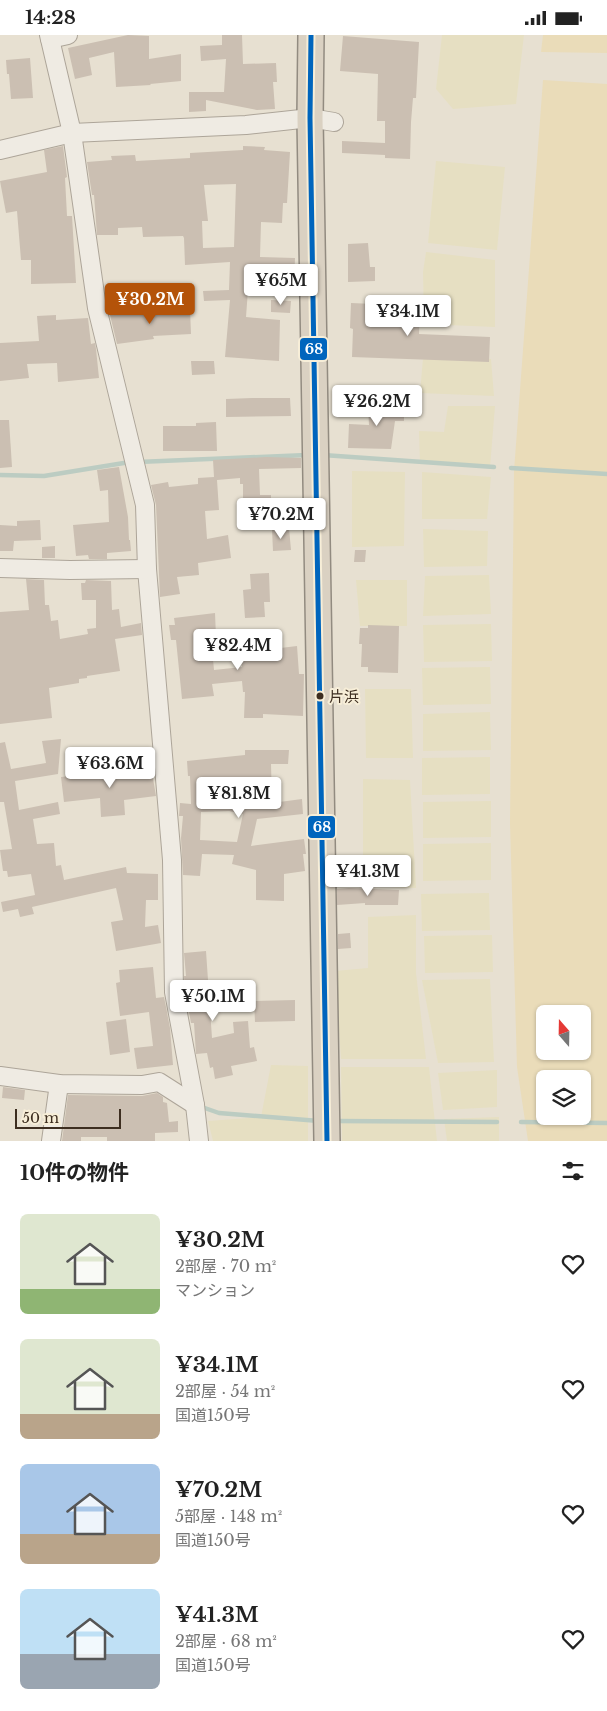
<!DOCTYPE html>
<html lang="ja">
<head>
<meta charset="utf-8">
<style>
  :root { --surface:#fff; --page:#f2f2f2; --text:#222; --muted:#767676; --accent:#b45309 }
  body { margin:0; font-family:"Libre Baskerville","Noto Sans JP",serif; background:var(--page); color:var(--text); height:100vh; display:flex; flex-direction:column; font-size:19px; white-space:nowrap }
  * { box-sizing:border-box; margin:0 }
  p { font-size:16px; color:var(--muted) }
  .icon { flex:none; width:28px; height:28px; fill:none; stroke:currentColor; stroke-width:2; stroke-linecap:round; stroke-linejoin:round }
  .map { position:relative; height:1106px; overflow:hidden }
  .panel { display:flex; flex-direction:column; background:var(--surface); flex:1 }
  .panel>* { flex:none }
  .needle { width:32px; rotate:340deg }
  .buttons { position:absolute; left:536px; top:970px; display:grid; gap:10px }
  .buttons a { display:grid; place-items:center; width:55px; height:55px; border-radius:8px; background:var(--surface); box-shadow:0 1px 4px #0004; font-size:25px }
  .scale { position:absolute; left:15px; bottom:12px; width:106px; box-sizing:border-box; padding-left:5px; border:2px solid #3d2e20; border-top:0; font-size:14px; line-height:18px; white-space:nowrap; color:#3d2e20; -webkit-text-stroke:4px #f7eed8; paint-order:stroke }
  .price { position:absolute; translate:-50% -42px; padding:0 11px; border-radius:5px; background:#fff; color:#222; font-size:16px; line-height:32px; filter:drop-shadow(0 1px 2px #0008) }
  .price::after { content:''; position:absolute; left:50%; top:30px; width:15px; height:11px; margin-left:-8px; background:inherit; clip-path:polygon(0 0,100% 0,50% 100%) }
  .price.active { background:var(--accent); color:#fff }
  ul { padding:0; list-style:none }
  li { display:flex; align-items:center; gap:15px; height:125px; padding:0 20px }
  li span { display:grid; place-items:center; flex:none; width:140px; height:100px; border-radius:8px; color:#555 }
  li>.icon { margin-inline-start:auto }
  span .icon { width:60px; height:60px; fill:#fffc; stroke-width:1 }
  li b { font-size:21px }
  h2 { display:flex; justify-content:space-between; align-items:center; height:60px; padding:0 20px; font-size:21px }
  .status { display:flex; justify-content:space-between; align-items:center; height:35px; padding:0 25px; background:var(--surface); direction:ltr }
  .status svg { height:14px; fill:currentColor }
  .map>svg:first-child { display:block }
</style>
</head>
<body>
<div class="status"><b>14:28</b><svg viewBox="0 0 49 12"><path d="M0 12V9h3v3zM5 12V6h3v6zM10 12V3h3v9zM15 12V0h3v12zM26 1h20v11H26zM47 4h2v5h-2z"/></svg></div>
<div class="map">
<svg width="607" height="1106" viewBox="0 0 607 1106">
  <rect width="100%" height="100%" fill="#e7e0d1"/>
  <g fill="#e6dfc2">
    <path d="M442,0h82l-8,69 -63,5 -17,-20z"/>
    <path d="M436,126l69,6 -8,83 -69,-7z"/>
    <path d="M426,217l69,8v67l-71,-3 -1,-52z"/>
    <path d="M423,323l68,1 3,37 -74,-3z"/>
    <path d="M448,371h47l-5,61 -70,-4 -1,-32 25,1z"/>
    <path d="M352,436l53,1 -1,74 -52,1z"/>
    <path d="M422,437l69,5 -4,42h-65z"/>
    <path d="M423,494l65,2 -1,35 -63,1z"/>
    <path d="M489,540l2,39 -68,2 2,-40z"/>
    <path d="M356,545h51v46h-47z"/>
    <path d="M491,589l1,37 -68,1 -1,-37z"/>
    <path d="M490,632l1,37 -68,1 -1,-37z"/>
    <path d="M365,654h46l2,69h-47z"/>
    <path d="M490,677l1,38 -68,1v-37z"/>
    <path d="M490,722v37l-68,1v-37z"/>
    <path d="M363,744l47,1 6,108 -53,-2z"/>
    <path d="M491,766v36l-68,1v-36z"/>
    <path d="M491,808v37l-68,1v-37z"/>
    <path d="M489,858l1,37 -68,1 -1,-37z"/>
    <path d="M416,880v58l10,86h-85l-6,-88 33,-3v-51z"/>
    <path d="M492,900l1,37 -68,1 -1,-37z"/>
    <path d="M490,944l4,83 -56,1 -16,-83z"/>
    <path d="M271,1030l37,1v75h-95l-5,-20 53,-4z"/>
    <path d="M341,1032h88l8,74h-95z"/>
    <path d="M497,1035v37l-54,3 -5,-37z"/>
    <path d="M499,1082v24h-52l-3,-22z"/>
  </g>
  <g fill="#eadcb9" fill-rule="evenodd">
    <path d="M543,0h64v18l-66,-1z"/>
    <path d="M543,45l64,4v1057h-79l-11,-74 -7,-244 4,-352zM545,979h37v37h-37zM545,1044h37v37h-37z"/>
  </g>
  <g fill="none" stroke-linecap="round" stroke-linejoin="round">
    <g stroke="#bcccc2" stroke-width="4.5">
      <path d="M323,420l171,12"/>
      <path d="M138,427l169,-7"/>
      <path d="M511,433l96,6"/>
      <path d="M0,440l44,1 86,-14"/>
      <path d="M199,1071l20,7 100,8"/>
      <path d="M335,1086l162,1"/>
      <path d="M521,1087l86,1"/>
    </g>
  </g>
  <g fill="#cbbfb2" fill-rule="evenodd">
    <path d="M128,0l21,1v23l32,-5v27l-31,3 1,1 -35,2 -2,-35 -25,6 3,17 -17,4 -7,-31z"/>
    <path d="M222,0h20l1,29 33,-1 1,19h-4l2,27 -18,1 -51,-10v11l-17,1v-20h35l2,-33 -25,2 -1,-15 22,-1z"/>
    <path d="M343,1l76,6 -3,56h-3l-2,24 -1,37 -25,-1v-3l-43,-2v-12l43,2v-22h-8l1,-47 -38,-3z"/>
    <path d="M30,23l3,40 -22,1 -2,-25h-2l-1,-14z"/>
    <path d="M63,111l4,31 -2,1 2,38h5l4,67 -45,1v-24h-10l-4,-49 -11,2 -6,-32 47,-9 -3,-22z"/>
    <path d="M243,111l22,1 -1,3 26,2 -3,51h-4l-1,20 -21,-1 -1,35 35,1 -1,25 -16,1v7l-30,-1 -2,27 34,3 -1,41 -54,-4 5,-57 -26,1 -1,-10 26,-1 1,-28 -45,3 -1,-27 -1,-2 -40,1 -1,-10 -24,1v7h-21l-3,-40h-2l-5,-33 25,-2 -1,-4 24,-1 1,6 54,-3v-5l53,-3zM236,149l-2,63 -31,1 -1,-27h6l-4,-36z"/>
    <path d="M368,208l2,24h5v14l-27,1v-38z"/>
    <path d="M271,265l20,1 -1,12 -19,-1z"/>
    <path d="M351,268l69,3 -1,28 71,3 -1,25 -137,-5 1,-28 -3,-1z"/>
    <path d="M190,274l1,25 -38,2 1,3 -37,5 -7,-29z"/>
    <path d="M56,280v5l32,-2 3,26 4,-1 1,6 3,29 -41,4 -1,-19 -30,1 2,14 -29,3v-38l39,-2 -2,-25z"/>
    <path d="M191,326h23l1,13 -23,1z"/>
    <path d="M252,363h38l1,18 -65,1v-18z"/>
    <path d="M404,368v18h-9l-4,28 -43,-1 1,-24 20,1 -1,-20z"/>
    <path d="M0,385h9l3,47 -12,1z"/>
    <path d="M216,387l1,29h-54v-25h33v-3z"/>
    <path d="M266,422l35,1v10l-42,1 1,26h11v13l-28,1v-25h-3v-6l-23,2 2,30 -14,1 2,28 21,-4 3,23 -33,5 1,12 -22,2 3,17 -20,3 -4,-92 -5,-20 17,-3 1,5 29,-3v-6l16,-1 -1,-17z"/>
    <path d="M119,432l9,50 1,23h1l1,11 -24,2v6h-18l-1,-4 -12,1 -3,-31 36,-3 -1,-32 -8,1 -3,-21z"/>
    <path d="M40,485l1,20 -27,1 -1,10h-13v-26l17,1v-5z"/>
    <path d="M289,493l2,22 -18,1 -1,-21z"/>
    <path d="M55,511v12h-13v-11z"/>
    <path d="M355,515h11l-1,12h-11z"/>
    <path d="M269,538l1,29h-6l1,15 -20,1 -2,-28 8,-1 -1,-15z"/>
    <path d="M26,544l18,1 1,25h4l2,16 7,-1 2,19 28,-5 -1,-5 9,-1v-28h-14l-1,-17h4l1,-3 25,1 1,29 7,-1 2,18 20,-4 1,12 -27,4 5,32 -33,5v2l-8,1v4l-30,5 3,30 -52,6v-112l29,-2z"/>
    <path d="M215,578l1,24 -5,1 3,32 28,-3 -2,-14 57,-7 2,28h5l-1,42 -40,-2v4h-19l1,-26h-2l-1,-11 -30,3 2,12 -32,3 -6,-59h-5l-2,-15h6l-1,-7z"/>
    <path d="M368,590l31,1 -1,47 -30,-1v-5h-7l1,-23h-3l1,-16h8z"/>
    <path d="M61,704l-3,35 -43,7 4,29 39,-8 2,12 -27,5 4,25 17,-1 2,23 5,-1 3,15 62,-13 1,6 31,1v26h-12l-1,27 13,-2 3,18 -45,8 -5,-29 12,-2 -7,-32 -84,19 2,7 -14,3 -2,-8 -15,3 -2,-10 34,-7 -4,-21 -23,3 -1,-6h-4l-3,-21 12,-1 -8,-47h-4v-59l5,-1 6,27 35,-6 -4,-22z"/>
    <path d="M245,715h44l-1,14h-17l1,39 30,-4 1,15 -46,5 -6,27 53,-7 2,15h-3l2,17 -21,3v27l-28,-1v-30l-24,-6 2,-9 -32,-1 -2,22 -17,-1 -2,-37 2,-22h-4l1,-13 11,1 -1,-28h-2l-1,-15 58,-6zM229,776l14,3 -6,28 -37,-2 1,-28z"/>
    <path d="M151,732l5,29 -32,4 1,15 -24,2 -1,-19 -36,4 -3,-25 59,-6 1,2z"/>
    <path d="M349,853l50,2 -1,15h-33v-2l-28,2v-16z"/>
    <path d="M350,898l1,15 -13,1v-15z"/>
    <path d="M206,916l6,87 22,-5 -1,-11 15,-1 2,27 4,-1 3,14 -26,5 2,9 -18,4 -2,-12 -3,1 -3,-15 -11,1 -2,-31h-3l-6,-32 -1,-15h2l-2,-23z"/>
    <path d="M153,932l3,31 8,-1 6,31 3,37 -36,4 -3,-21 19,-2 -4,-34 -29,4 -4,-33 4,-1 -1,-12z"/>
    <path d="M295,965v21l-40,1 -1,-21z"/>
    <path d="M126,984l4,33 -20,3 -4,-33z"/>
    <path d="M3,1052l22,3 -1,10 -22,-2z"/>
    <path d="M157,1058l6,4v5l4,1 2,19 9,-1v11l-23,1v8h-48v-4h-26v4h-19l6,-46 74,1z"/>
  </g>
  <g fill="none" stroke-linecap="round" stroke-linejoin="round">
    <g stroke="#ada599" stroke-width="20">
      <g id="minor">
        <path d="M49,0l23,98 25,175 48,197 2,64 25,291 2,132 21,113 4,36"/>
        <path d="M50,4l18,-4"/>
        <path d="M0,115l72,-17 174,-8 64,-7 24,4"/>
        <path d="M0,533l70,2 77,-1"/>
        <path d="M0,1041l59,8 83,1 17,-3 36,23"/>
        <path d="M51,1106l8,-57"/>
      </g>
    </g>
    <g stroke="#928b80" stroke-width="28">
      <path id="highway" d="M311,0l-1,83 17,1023"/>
    </g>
    <use href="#minor" stroke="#efebe3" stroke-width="18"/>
    <use href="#highway" stroke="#dad1c2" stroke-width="25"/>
    <g stroke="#f7eed8" stroke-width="9">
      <path id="bus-1" d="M311,0l-1,83 17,1023"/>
    </g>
    <use href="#bus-1" stroke="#0065bd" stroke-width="5"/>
  </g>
  <circle fill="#3d2e20" stroke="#f7eed8" stroke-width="2" cx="320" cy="661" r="4.5"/>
  <g text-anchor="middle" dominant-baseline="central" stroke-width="4" stroke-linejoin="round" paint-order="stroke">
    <g font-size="15" fill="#3d2e20" stroke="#f7eed8" text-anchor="start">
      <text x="329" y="661">片浜</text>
    </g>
  </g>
  <g stroke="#f7eed8" stroke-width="2">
    <rect x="299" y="302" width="29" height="24" rx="5" fill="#0065bd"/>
    <rect x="307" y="780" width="29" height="24" rx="5" fill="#0065bd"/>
  </g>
  <g font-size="14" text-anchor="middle" font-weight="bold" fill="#fff">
    <text x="314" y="319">68</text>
    <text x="322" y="797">68</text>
  </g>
</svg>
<div class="buttons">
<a><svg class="needle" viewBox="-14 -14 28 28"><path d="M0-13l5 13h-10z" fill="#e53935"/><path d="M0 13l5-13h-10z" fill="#767676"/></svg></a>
<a><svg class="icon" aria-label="layers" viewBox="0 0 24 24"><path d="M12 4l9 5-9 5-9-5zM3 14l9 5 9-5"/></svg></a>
</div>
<div class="scale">50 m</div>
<b class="price" style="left:281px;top:271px">¥65M</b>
<b class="price active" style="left:150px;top:290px">¥30.2M</b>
<b class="price" style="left:408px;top:302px">¥34.1M</b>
<b class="price" style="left:377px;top:392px">¥26.2M</b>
<b class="price" style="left:281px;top:505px">¥70.2M</b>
<b class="price" style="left:238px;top:636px">¥82.4M</b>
<b class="price" style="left:110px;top:754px">¥63.6M</b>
<b class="price" style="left:239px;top:784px">¥81.8M</b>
<b class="price" style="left:368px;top:862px">¥41.3M</b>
<b class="price" style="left:213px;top:987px">¥50.1M</b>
</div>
<section class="panel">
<h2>10件の物件<svg class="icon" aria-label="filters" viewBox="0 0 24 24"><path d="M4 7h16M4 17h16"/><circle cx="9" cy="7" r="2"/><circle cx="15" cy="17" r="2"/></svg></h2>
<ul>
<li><span style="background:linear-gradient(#dfe7d0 75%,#8fb573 0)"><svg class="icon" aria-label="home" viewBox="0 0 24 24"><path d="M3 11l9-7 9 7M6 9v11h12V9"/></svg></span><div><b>¥30.2M</b><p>2部屋 · 70 m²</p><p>マンション</p></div><svg class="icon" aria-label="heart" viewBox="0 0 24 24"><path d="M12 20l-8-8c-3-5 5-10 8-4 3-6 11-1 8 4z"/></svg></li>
<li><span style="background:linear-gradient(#dfe7d0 75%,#b9a48a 0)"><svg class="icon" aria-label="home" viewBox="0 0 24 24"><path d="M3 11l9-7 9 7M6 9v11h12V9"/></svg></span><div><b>¥34.1M</b><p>2部屋 · 54 m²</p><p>国道150号</p></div><svg class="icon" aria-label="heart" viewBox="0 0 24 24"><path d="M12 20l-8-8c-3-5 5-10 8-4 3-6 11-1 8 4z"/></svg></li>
<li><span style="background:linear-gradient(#a9c7e8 70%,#b9a48a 0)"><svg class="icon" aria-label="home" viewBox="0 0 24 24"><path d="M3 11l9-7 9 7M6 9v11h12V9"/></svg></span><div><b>¥70.2M</b><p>5部屋 · 148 m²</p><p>国道150号</p></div><svg class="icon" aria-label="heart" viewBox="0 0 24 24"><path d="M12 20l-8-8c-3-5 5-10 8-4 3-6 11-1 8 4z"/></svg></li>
<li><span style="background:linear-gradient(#bfe0f5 65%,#9aa5b1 0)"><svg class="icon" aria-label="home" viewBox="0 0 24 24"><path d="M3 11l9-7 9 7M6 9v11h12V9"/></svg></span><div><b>¥41.3M</b><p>2部屋 · 68 m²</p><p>国道150号</p></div><svg class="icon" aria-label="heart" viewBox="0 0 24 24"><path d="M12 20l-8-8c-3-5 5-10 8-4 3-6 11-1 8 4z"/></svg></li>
</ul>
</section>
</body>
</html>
